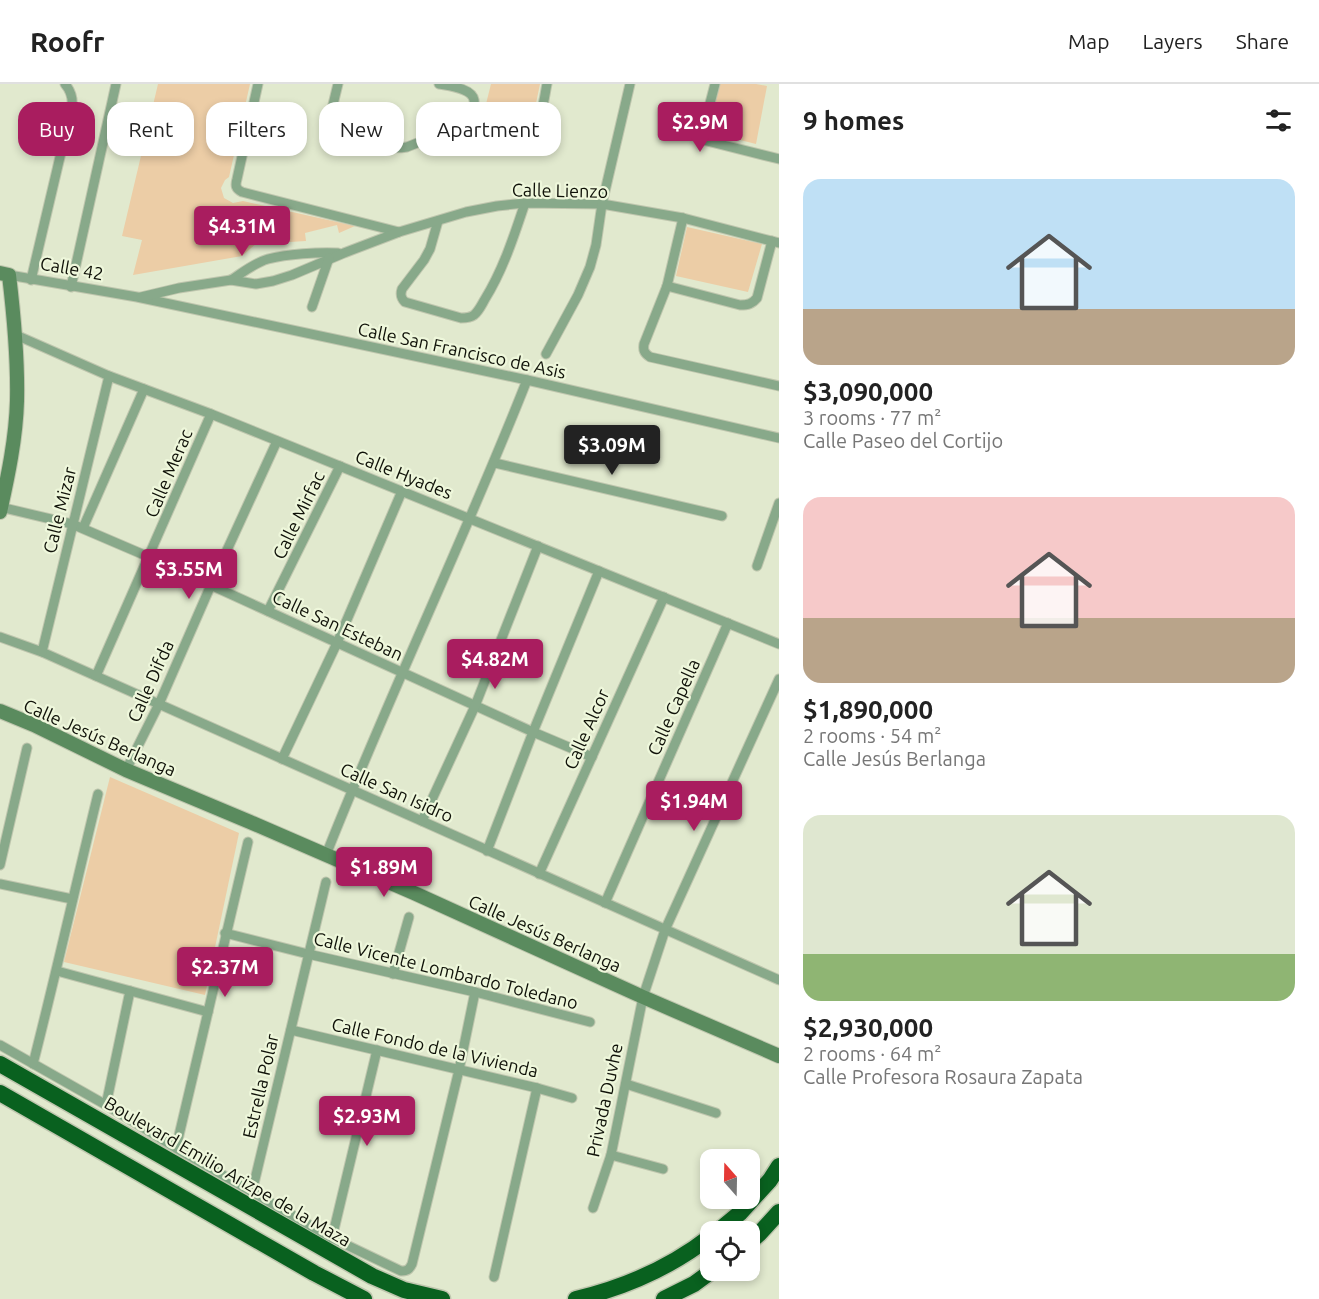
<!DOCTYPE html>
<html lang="en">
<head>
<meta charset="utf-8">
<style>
  :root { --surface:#fff; --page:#f2f2f2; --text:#222; --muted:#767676; --line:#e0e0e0; --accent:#a91d5f }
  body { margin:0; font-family:Ubuntu,sans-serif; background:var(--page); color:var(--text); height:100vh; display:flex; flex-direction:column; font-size:22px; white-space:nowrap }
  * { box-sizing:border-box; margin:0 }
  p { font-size:20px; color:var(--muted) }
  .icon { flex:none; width:33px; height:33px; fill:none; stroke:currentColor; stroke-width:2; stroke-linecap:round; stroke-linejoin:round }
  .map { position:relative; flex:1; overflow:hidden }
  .panel { display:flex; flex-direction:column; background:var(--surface); width:540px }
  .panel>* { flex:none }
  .guide { position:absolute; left:18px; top:18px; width:570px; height:54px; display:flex; gap:12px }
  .needle { width:39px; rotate:340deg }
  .tools { position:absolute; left:700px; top:1065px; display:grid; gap:12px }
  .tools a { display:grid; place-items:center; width:60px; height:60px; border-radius:12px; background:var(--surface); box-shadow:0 3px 9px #0003; font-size:30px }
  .price { position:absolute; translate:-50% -51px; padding:0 14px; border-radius:6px; background:var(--accent); color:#fff; font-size:20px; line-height:39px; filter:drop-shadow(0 2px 3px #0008) }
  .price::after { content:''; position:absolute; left:50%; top:36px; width:18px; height:14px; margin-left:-9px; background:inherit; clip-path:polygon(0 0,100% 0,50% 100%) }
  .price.current { background:#222; color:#fff }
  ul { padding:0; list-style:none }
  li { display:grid; align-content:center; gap:12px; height:318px; padding:0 24px }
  li span { display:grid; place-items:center; height:186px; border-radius:18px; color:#555 }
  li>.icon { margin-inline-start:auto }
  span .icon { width:108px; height:108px; fill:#fffc; stroke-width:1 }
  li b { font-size:26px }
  h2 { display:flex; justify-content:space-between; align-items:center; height:72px; padding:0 24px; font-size:26px }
  .pill { padding:0 21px; border-radius:18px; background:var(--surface); box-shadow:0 3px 9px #0003; font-size:21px; line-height:54px }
  .pill.current { background:var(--accent); color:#fff }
  header { display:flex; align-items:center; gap:36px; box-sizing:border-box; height:84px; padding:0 30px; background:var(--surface); border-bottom:2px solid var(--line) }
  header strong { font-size:28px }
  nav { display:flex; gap:33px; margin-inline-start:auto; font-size:21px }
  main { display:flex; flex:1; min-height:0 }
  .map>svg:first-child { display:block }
</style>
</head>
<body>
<header>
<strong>Roofr</strong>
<nav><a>Map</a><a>Layers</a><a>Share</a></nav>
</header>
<main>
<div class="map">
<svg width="779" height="1215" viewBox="0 0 779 1215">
  <rect width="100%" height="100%" fill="#e1e9ce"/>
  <g fill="#eccda6">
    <path d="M158,0h92l-21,93 -4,3 -4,8 3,10 9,5 10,-2 112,25 -16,7 -2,-8 -32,8 1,8 -32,2 -5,-3 -11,2 -16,14 -109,19 9,-35 -20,-4z"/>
    <path d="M491,0h49l-5,24 -51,4z"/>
    <path d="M720,0h36l11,2 -11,58 -48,-12z"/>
    <path d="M687,143l75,17 -14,48 -72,-16z"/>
    <path d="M110,693l129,56 -34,162 -141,-33z"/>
  </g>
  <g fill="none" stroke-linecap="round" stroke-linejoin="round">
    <g stroke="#bfc6ae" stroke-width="11">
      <g id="street">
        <path d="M258,0l-21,95c-2,7 -1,10 5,13l157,40"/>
        <path d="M338,0l-10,41 1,5 5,4c23,6 48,17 73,13l66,-26h58c13,-5 13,-24 16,-37"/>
        <path d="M439,0c10,2 33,4 35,16 1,7 -1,15 -1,21"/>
        <path d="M715,0l-13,50 2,4 3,3 72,18"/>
        <path d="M683,134l-16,68 -23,58c-1,6 0,9 6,13l129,29"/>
        <path d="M438,137l-8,28 -6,11 -22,29c-2,6 -1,9 3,13l56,16c5,0 9,0 13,-3 5,-4 8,-11 11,-16 18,-29 29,-63 40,-96"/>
        <path d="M9,191l128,22 390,83 252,58"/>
        <path d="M31,196l41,-174c1,-9 -1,-15 -7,-22"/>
        <path d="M231,196c11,-7 23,-17 37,-21 19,-5 50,-7 70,-6"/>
        <path d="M667,202l73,19c8,0 12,-1 17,-7l15,-57"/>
        <path d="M71,203l45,-203"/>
        <path d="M141,213l38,-9 52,-8 25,4 17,-3 19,-6 52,-22 55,-21 67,-20 31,-6 28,-3 77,1 81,14 96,25"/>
        <path d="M312,223l17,-49"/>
        <path d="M16,251l93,41 102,38 568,230"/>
        <path d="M546,270l32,-59 12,-28 6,-22 6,-41 28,-120"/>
        <path d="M495,379l227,53"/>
        <path d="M0,423l72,17 77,33 384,175 59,25"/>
        <path d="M83,444l61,-139"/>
        <path d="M757,482l22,-63"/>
        <path d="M268,527l72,-145"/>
        <path d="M0,553l42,15 737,328"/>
        <path d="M42,568l67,-276"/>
        <path d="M96,592l115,-262"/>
        <path d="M282,675l55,-116 65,-152"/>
        <path d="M126,686l33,-66 52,-119 66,-144"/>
        <path d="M422,737l53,-115 63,-160"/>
        <path d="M487,767l46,-119 66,-161"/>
        <path d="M326,771c63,-160 138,-315 201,-475"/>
        <path d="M0,781l27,-117"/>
        <path d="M539,790l125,-277"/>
        <path d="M0,800l72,15"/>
        <path d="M605,819l123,-280"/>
        <path d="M225,849l83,21 167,38 115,30"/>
        <path d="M57,887l151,41"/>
        <path d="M393,890l16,-57"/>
        <path d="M291,946l246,58 35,10"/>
        <path d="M0,961l106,60 70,43 156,90 69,33c6,0 8,-1 11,-7l47,-194 16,-78"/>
        <path d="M33,980c23,-90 43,-180 65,-270"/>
        <path d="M626,1000l90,29"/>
        <path d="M106,1021l24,-114"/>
        <path d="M176,1064l72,-306"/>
        <path d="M611,1071l52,14"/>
        <path d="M252,1108l74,-310"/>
        <path d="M593,1124l18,-53 32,-158 22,-67 114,-251"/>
        <path d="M332,1154l45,-188"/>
        <path d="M494,1193l43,-189"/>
      </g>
    </g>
    <g stroke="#bfc6ae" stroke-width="16">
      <g id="secondary">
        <path d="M0,189l9,2c5,42 9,84 8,126 -1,37 -9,75 -17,111"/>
        <path d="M0,627l34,14 92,45 124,52 164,71 229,104 136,59"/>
      </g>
    </g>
    <g stroke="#bfc6ae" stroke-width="19">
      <g id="highway">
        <path d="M0,980l372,212 32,14 38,9"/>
        <path d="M0,1009l314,180 50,26"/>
        <path d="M717,1148l23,-19 30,-33 9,-14"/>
        <path d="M750,1158l9,-8 20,-22"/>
        <path d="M576,1215c51,-12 94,-31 135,-63"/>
        <path d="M664,1215l30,-15 19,-14"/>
      </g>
    </g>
    <use href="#street" stroke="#88a98a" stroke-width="9"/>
    <use href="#secondary" stroke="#5a8b5e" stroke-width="14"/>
    <use href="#highway" stroke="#09611f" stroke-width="16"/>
  </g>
  <g text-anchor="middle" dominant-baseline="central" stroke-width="4.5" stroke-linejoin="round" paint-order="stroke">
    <g font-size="18" fill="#0f1108" stroke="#eef7db">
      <text transform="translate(560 106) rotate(1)">Calle Lienzo</text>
      <text transform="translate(72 184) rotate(10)">Calle 42</text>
      <text transform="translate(462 266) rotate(12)">Calle San Francisco de Asis</text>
      <text transform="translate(168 389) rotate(-67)">Calle Merac</text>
      <text transform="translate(404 390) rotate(22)">Calle Hyades</text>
      <text transform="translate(59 426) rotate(-76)">Calle Mizar</text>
      <text transform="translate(298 431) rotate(-64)">Calle Mirfac</text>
      <text transform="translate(338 541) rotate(25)">Calle San Esteban</text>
      <text transform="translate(150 597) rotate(-66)">Calle Difda</text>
      <text transform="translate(673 623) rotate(-66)">Calle Capella</text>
      <text transform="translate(586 645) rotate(-66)">Calle Alcor</text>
      <text transform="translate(100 653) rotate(24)">Calle Jesús Berlanga</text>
      <text transform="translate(397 708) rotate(24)">Calle San Isidro</text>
      <text transform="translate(545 849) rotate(24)">Calle Jesús Berlanga</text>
      <text transform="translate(446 886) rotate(14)">Calle Vicente Lombardo Toledano</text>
      <text transform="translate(435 963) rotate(13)">Calle Fondo de la Vivienda</text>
      <text transform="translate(260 1002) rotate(-77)">Estrella Polar</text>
      <text transform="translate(604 1016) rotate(-78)">Privada Duvhe</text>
      <text transform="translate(228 1087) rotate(30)">Boulevard Emilio Arizpe de la Maza</text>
    </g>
  </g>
</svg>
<div class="tools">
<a><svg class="needle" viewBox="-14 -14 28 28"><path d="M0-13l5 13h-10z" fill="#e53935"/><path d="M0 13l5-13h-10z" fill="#767676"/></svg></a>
<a><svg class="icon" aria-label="locate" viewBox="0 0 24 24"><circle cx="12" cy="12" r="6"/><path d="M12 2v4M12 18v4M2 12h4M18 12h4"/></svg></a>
</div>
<b class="price" style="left:700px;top:69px">$2.9M</b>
<b class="price" style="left:242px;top:173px">$4.31M</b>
<b class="price current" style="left:612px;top:392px">$3.09M</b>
<b class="price" style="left:189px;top:516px">$3.55M</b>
<b class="price" style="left:495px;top:606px">$4.82M</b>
<b class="price" style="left:694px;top:748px">$1.94M</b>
<b class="price" style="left:384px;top:814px">$1.89M</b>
<b class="price" style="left:225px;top:914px">$2.37M</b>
<b class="price" style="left:367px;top:1063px">$2.93M</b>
<div class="guide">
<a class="pill current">Buy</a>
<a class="pill">Rent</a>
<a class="pill">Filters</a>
<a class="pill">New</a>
<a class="pill">Apartment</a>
</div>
</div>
<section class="panel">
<h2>9 homes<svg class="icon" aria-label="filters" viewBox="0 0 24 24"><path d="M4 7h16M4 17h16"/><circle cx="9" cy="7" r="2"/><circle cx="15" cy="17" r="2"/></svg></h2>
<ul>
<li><span style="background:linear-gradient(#bfe0f5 70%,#b9a48a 0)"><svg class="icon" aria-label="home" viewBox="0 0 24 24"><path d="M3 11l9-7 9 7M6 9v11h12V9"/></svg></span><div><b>$3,090,000</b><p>3 rooms · 77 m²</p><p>Calle Paseo del Cortijo</p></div></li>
<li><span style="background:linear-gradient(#f6c9c9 65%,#b9a48a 0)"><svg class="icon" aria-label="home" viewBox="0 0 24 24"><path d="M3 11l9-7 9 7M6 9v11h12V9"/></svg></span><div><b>$1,890,000</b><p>2 rooms · 54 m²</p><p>Calle Jesús Berlanga</p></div></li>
<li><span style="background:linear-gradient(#dfe7d0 75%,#8fb573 0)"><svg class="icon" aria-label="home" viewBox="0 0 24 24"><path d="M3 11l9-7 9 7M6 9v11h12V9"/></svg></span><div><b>$2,930,000</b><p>2 rooms · 64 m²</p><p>Calle Profesora Rosaura Zapata</p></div></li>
</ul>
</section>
</main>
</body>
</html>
